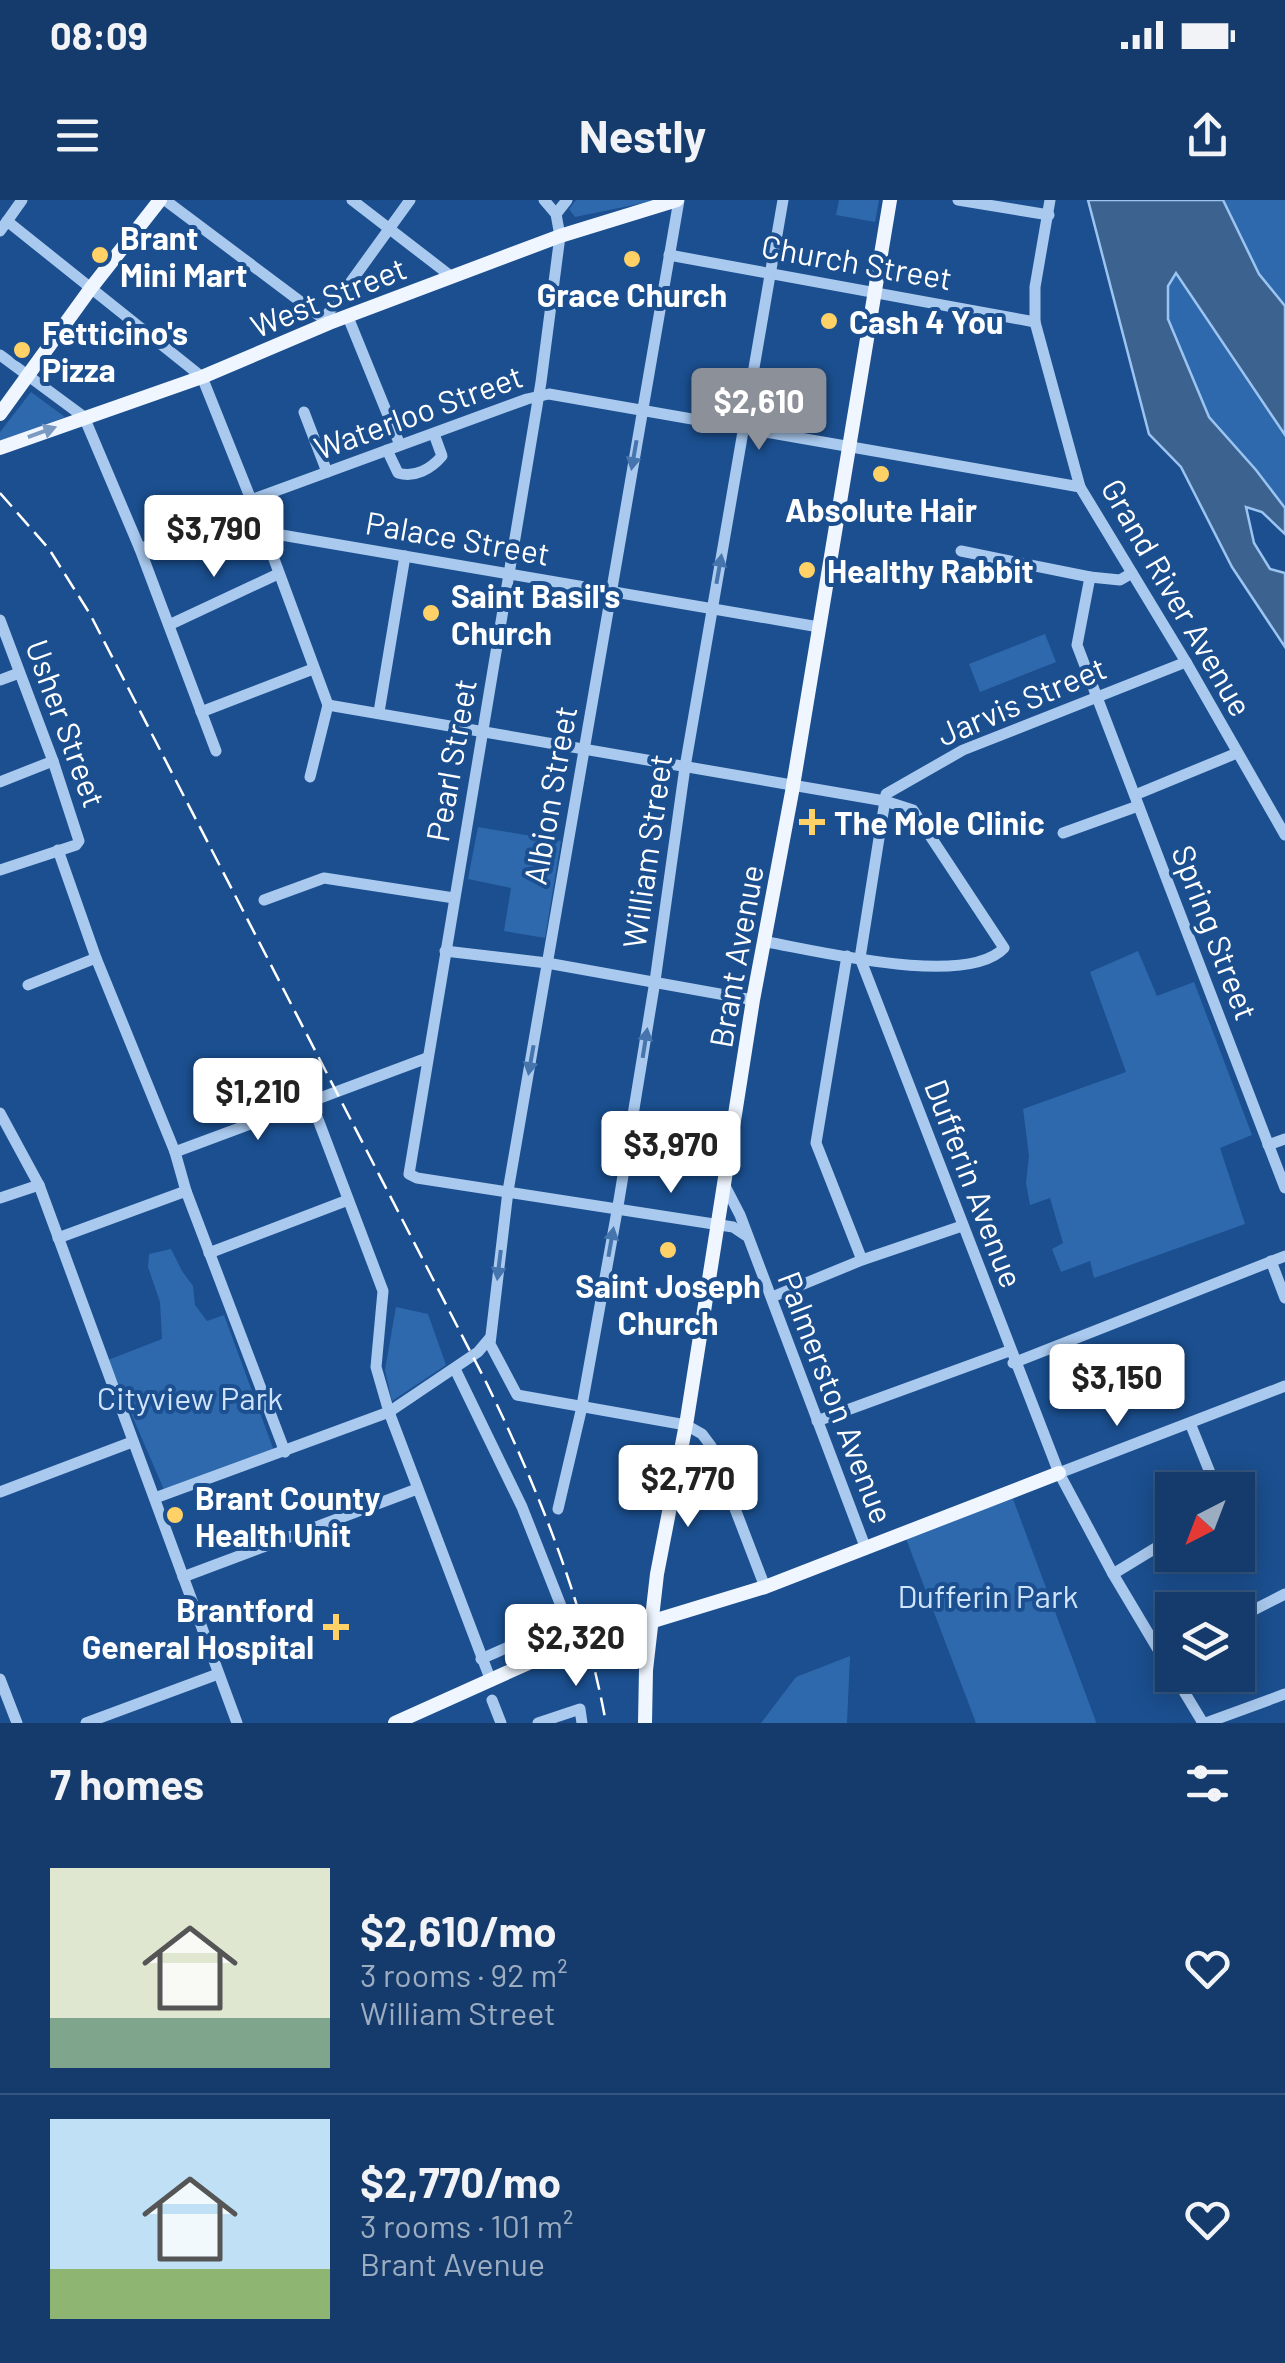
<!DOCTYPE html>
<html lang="en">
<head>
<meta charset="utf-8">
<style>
  :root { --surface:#143b6b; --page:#214673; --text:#f1f3f6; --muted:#9dadc1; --line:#33557e; --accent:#8c9099 }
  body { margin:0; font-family:Barlow,sans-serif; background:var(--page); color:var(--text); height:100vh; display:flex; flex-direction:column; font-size:38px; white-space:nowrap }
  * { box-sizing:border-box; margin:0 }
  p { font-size:32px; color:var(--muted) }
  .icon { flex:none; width:55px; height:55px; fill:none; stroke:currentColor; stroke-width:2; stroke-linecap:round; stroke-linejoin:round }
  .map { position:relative; height:1523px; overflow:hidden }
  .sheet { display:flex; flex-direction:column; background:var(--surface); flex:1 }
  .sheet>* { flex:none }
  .needle { width:65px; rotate:222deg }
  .fabs { position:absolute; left:1155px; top:1272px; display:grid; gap:20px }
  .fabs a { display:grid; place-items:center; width:100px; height:100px; border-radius:0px; background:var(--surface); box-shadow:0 5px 25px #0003,0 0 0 2px var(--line); font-size:50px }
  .price { position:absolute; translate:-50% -85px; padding:0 22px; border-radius:10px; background:#fff; color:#222; font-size:32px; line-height:65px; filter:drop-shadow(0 2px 5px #0008) }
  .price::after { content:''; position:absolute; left:50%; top:60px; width:30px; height:22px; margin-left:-15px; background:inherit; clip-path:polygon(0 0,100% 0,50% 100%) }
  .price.current { background:var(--accent); color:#fff }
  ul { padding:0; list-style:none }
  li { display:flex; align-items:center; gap:30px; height:250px; padding:0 50px }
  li+li { border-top:2px solid var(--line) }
  li span { display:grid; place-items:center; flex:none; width:280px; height:200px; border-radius:0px; color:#555 }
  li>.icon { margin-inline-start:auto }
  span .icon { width:120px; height:120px; fill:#fffc; stroke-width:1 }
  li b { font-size:42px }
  h2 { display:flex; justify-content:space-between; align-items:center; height:120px; padding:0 50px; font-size:42px }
  .status { display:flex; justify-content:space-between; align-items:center; height:70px; padding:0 50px; background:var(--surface); direction:ltr }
  .status svg { height:28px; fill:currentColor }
  header { display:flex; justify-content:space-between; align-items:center; height:130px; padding:0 50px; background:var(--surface); font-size:45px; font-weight:700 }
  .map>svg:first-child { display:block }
</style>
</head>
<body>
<div class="status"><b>08:09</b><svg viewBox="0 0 49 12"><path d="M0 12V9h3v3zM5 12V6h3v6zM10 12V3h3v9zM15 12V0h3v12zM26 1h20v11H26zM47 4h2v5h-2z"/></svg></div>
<header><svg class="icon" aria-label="menu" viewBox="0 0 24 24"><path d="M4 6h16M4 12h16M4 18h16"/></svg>Nestly<svg class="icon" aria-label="share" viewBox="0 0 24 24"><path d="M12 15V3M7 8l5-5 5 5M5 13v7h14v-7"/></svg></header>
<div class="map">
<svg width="1285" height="1523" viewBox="0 0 1285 1523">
  <rect width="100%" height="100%" fill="#1b4f8f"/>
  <g fill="#2e69ad">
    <path d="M576,0h82l-83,17 -6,-8z"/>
    <path d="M839,0h40l-4,22 -39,-7z"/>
    <path d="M1223,0h62v106l-26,-32z"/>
    <path d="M1176,72l109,163v73l-29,-38 -47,-53 -41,-99v-32z"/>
    <path d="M31,192l34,25 -65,25v-10z"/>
    <path d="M1045,434l11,28 -76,30 -11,-28z"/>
    <path d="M478,627l83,14 -16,97 -41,-7 7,-43 -43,-9z"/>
    <path d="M1138,751l19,45 37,-14 58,153 -32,13 25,76 -151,54 -4,-17 -29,11 -9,-23 11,-6 -13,-45 -20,7 -4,-22 3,-27 -6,-47 103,-37 -36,-100z"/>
    <path d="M171,1049l11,22 11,15 2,19 12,16 17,-6 50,136 -109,41 -57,-132 54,-21 -2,-37 -12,-35 1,-13z"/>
    <path d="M396,1107l32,7 18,51 -54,36 -7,-31z"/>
    <path d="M1013,1299l82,220 1,4h-120l-71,-187z"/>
    <path d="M850,1456l-3,67h-86l35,-46z"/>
  </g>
  <path fill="#3c6290" stroke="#9cc4f0" stroke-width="2.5" d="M1088,0h135l36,74 26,32v129l-109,-162 -8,13v33l41,98 47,53 29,38v26l-23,-22 -16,-5 8,36 16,26 15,4v74l-53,-80 -51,-100 -32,-33z"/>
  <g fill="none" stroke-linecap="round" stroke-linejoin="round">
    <g stroke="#a9c9ee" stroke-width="11">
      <path d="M165,0l164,123"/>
      <path d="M352,0l100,77"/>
      <path d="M544,0l12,14 4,22 -19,146 -132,792 8,4 316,49 12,8"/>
      <path d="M679,0l-171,991 -18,153 27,51 169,30 16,9 9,12 54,141"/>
      <path d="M958,0l91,15"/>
      <path d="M1050,0l-15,87v35l45,165 106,175 99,173"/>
      <path d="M556,14l11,-14"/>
      <path d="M7,21l195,156 62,155 64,173"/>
      <path d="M0,31l22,-31"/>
      <path d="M669,55l366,67"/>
      <path d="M348,117l52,128"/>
      <path d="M324,119l86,-119"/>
      <path d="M0,155l84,62 56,132 76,202"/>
      <path d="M304,212l23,60"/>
      <path d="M387,250l11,23c17,5 33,-4 44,-17l-8,-22"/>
      <path d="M264,332l555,95"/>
      <path d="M140,349l111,-49 276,-101 22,-5 531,93"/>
      <path d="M961,351l129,26 30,3 12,-7"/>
      <path d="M1090,377l-13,68 208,543"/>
      <path d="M0,420l53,141 26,80 -3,4 -76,25"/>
      <path d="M169,425l109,-51"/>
      <path d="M0,480l19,-7"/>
      <path d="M328,505l557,96 28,9 91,138c-37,40 -186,3 -237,-6"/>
      <path d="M201,512l112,-43"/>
      <path d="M379,512l26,-156"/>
      <path d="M310,577l18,-72"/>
      <path d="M0,582l53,-21"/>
      <path d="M1135,595l102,-42"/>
      <path d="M1063,633l75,-27"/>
      <path d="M58,650l38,108 79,194 11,39 99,261"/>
      <path d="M264,700l60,-22 130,20"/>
      <path d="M445,751l102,12 206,37"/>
      <path d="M847,756l-31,187 46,117"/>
      <path d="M28,785l68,-27"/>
      <path d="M311,901l72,190 -7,76 13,45 102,269"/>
      <path d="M0,913l39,72 198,538"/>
      <path d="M1268,945l17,-6"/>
      <path d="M175,952l252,-94"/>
      <path d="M725,986l15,29 126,334"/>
      <path d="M0,998l39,-13"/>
      <path d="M58,1038l128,-47"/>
      <path d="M209,1053l139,-53"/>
      <path d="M1271,1061l14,37"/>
      <path d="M772,1097l90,-37 100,-34"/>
      <path d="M1013,1163l272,-107"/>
      <path d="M455,1169l67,138 41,104v9l-7,6 -75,33"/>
      <path d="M817,1221l192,-70"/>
      <path d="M1190,1223l27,67"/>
      <path d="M1059,1273l226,-87"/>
      <path d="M0,1292l132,-50"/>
      <path d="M155,1298l234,-86 89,-60 11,-13"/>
      <path d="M558,1309l23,-98 38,-211 36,-219 30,-214 98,-567"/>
      <path d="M1238,1335l4,8"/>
      <path d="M1113,1374l59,-36"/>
      <path d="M183,1377l234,-88"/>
      <path d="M1238,1418l47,-24"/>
      <path d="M1172,1473l-59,-99 -54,-101 -199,-515 26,-164 77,-44 223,-88"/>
      <path d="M1174,1475l29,48"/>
      <path d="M0,1479l17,44"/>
      <path d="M492,1500l9,23"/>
      <path d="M86,1523l132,-49"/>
      <path d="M538,1523l42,-14 2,14"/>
      <path d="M1206,1523l79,-29"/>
    </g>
    <g stroke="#f0f6ff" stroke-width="14">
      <path d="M0,214l91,-126 69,-88"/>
      <path d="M0,248l202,-71 127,-54 231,-87 117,-36"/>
      <path d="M395,1523l160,-72 210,-64 294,-114"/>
      <path d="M645,1523l1,-53 11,-96 30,-155 66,-419 39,-208 98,-592"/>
    </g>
    <path stroke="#fff" stroke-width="2.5" stroke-dasharray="18 8" stroke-linecap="butt" d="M0,293l49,56 41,65 396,768c53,109 98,221 120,341"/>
  </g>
  <defs><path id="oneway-solid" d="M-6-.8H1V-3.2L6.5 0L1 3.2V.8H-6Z" transform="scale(2.5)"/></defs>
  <use fill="#7b9ac1" href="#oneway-solid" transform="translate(42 232) rotate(-20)"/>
  <g fill="#4674ac">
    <use href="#oneway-solid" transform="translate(634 255) rotate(100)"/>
    <use href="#oneway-solid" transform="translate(719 369) rotate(-80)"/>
    <use href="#oneway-solid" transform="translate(645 843) rotate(-81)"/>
    <use href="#oneway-solid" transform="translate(531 860) rotate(100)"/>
    <use href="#oneway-solid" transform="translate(611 1042) rotate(-80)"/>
    <use href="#oneway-solid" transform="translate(499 1065) rotate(97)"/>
  </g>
  <g fill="#ffd166" stroke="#1b4f8f" stroke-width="4">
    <circle cx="100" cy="55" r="10"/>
    <circle cx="632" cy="59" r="10"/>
    <circle cx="829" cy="121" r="10"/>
    <circle cx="22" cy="150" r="10"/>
    <circle cx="881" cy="274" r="10"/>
    <circle cx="807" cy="370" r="10"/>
    <circle cx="431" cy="413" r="10"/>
    <path d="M807 607h10v10h10v10h-10v10h-10v-10h-10v-10h10z"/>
    <circle cx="668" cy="1050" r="10"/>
    <circle cx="175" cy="1315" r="10"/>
    <path d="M331 1412h10v10h10v10h-10v10h-10v-10h-10v-10h10z"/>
  </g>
  <g text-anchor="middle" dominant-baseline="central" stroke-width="8" stroke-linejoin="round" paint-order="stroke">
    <g font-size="32" font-weight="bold" fill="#fff" stroke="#1b4f8f" text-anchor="start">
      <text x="120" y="37">Brant<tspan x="120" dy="37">Mini Mart</tspan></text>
      <text x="632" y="94" text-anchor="middle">Grace Church</text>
      <text x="849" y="121">Cash 4 You</text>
      <text x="42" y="132">Fetticino's<tspan x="42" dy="37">Pizza</tspan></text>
      <text x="881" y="309" text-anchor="middle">Absolute Hair</text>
      <text x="827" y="370">Healthy Rabbit</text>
      <text x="451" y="395">Saint Basil's<tspan x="451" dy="37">Church</tspan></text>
      <text x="834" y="622">The Mole Clinic</text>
      <text x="668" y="1085" text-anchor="middle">Saint Joseph<tspan x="668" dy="37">Church</tspan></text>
      <text x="195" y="1297">Brant County<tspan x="195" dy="37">Health Unit</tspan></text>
      <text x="314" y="1409" text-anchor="end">Brantford<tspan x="314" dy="37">General Hospital</tspan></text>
    </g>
    <g font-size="32" fill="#fff" stroke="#1b4f8f">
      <text transform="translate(857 61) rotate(10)">Church Street</text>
      <text transform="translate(328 96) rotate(-22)">West Street</text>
      <text transform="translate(418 211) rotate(-20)">Waterloo Street</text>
      <text transform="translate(458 337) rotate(10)">Palace Street</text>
      <text transform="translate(1178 397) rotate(60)">Grand River Avenue</text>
      <text transform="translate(1021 500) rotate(-23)">Jarvis Street</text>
      <text transform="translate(67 523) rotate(70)">Usher Street</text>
      <text transform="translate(450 560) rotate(-80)">Pearl Street</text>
      <text transform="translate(549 595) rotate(-80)">Albion Street</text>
      <text transform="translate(646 651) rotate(-82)">William Street</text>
      <text transform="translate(1216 732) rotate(69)">Spring Street</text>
      <text transform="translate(735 756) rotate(-80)">Brant Avenue</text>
      <text transform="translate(975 983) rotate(69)">Dufferin Avenue</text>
      <text transform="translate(837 1197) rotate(69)">Palmerston Avenue</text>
    </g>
    <g font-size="32" fill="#cfe3fa" stroke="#1b4f8f">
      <text x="190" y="1197">Cityview Park</text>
      <text x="988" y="1395">Dufferin Park</text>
    </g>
  </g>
</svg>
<div class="fabs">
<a><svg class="needle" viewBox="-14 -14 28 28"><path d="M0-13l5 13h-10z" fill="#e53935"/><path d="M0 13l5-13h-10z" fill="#9dadc1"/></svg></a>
<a><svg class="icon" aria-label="layers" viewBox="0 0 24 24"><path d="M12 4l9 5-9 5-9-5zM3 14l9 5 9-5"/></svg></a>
</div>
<b class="price current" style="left:759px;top:253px">$2,610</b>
<b class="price" style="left:214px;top:380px">$3,790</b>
<b class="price" style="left:258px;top:943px">$1,210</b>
<b class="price" style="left:671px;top:996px">$3,970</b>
<b class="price" style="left:1117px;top:1229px">$3,150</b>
<b class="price" style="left:688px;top:1330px">$2,770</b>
<b class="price" style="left:576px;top:1489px">$2,320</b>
</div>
<section class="sheet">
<h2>7 homes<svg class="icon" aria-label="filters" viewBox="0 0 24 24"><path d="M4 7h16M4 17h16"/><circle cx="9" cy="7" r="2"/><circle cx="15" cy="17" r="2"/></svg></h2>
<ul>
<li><span style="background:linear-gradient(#dfe7d0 75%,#7fa58c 0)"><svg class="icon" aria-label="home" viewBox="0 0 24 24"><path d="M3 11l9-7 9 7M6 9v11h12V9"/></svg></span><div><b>$2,610/mo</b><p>3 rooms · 92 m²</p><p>William Street</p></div><svg class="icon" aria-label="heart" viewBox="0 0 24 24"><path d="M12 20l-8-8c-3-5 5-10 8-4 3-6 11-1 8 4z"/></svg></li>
<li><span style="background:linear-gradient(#bfe0f5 75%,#8fb573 0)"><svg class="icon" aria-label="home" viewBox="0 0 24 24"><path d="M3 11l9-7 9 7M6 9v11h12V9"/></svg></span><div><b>$2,770/mo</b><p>3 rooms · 101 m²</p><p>Brant Avenue</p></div><svg class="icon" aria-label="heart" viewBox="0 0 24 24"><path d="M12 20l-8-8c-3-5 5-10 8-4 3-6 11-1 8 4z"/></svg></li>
</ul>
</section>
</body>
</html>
